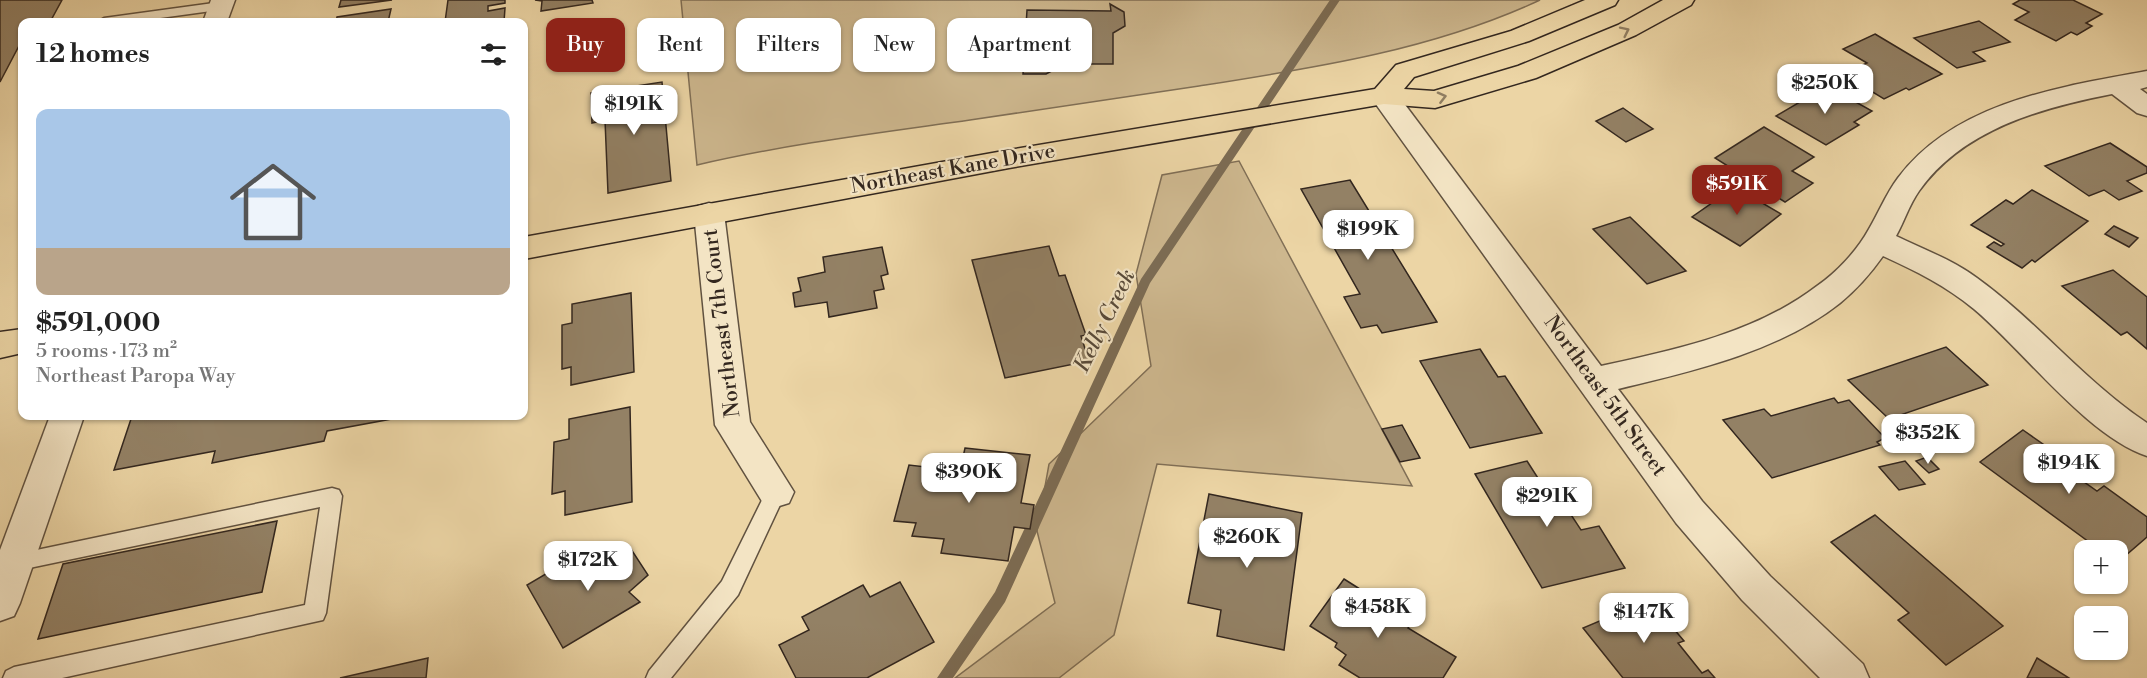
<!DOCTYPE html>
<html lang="en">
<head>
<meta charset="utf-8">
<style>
  :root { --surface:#fff; --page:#f6f6f6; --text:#222; --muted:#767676; --accent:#8f2418 }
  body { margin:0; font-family:"Libre Bodoni",serif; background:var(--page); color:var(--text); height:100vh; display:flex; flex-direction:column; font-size:22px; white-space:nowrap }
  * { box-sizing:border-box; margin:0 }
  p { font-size:20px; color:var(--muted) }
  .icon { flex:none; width:33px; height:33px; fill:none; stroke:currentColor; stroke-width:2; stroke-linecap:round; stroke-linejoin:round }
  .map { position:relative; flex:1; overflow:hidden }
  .panel { position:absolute; left:18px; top:18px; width:510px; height:402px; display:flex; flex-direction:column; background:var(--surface); border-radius:12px; box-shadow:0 2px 4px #0004 }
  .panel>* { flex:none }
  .hud { position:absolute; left:546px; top:18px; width:570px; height:54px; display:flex; gap:12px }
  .fabs { position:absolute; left:2074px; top:540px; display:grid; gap:12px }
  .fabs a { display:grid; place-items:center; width:54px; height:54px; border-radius:12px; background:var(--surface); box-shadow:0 2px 4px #0004; font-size:30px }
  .price { position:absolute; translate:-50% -51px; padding:0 14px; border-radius:12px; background:#fff; color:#222; font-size:20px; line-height:39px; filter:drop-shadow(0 2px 3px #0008) }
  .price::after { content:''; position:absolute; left:50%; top:36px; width:18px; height:14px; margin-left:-9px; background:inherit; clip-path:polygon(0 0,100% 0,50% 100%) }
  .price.active { background:var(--accent); color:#fff }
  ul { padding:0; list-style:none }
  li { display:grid; align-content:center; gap:12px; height:318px; padding:0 18px }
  li span { display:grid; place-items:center; height:186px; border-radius:12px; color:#555 }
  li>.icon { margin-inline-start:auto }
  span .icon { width:108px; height:108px; fill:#fffc; stroke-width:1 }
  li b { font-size:26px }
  h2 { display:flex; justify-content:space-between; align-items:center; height:72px; padding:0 18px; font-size:26px }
  .pill { padding:0 21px; border-radius:12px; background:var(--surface); box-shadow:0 2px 4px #0004; font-size:21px; line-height:54px }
  .pill.active { background:var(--accent); color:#fff }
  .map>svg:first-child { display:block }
</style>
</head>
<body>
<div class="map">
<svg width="2147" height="678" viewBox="0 0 2147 678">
  <rect width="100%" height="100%" fill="#ecd5a5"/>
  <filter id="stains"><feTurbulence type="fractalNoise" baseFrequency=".00333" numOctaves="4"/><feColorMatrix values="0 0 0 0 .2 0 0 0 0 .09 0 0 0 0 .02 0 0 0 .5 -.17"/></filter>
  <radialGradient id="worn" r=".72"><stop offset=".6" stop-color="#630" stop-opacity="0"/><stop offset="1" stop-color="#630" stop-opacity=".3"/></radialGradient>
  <g fill="#cdb78e" stroke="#806f56" stroke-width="1.5">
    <path d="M681,0h859c-107,50 -226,68 -341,86 -77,11 -153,23 -229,34 -92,13 -183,24 -273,45z"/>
    <path d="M1239,161l173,325 -255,-22 -43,171 -55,43h-104l100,-75 -18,-72 12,-67 102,-98 -15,-92 26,-99z"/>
  </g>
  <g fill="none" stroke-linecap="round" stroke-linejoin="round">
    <path fill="#7c6c54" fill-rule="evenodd" d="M1330,0h10l-190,283 -145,319 -52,76h-16l58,-86 146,-313z"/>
  </g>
  <g fill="#938165" stroke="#33271f" stroke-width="1.5">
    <path d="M0,0h62l-12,22h-28v18l-22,42z"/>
    <path d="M341,0h51l-53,7z"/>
    <path d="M448,0h57v3l-17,3v5l17,-3 -1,14h-59z"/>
    <path d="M535,0h57l1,3 -52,8 1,-10z"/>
    <path d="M2020,0h53l29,14 -16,9 6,3 -15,9 -6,-3 -15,9 -41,-21 14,-8 -16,-8z"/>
    <path d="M1110,4l14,8 1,14 -12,7v31h-48l-19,10h-23l4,-64 84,1z"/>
    <path d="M391,9l-3,13h-52l1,-5z"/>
    <path d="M1979,21l31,21 -37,10 12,9 -28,7 -43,-30z"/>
    <path d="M1875,34l67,40 -33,16 -3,-2 -22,11 -41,-25 24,-11 -24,-14z"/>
    <path d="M662,82l9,99 -63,12 -3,-73 -13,3 -1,-30z"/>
    <path d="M1827,86l45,25 -18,11 5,3 -33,20 -50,-29z"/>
    <path d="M1623,108l7,5 23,16 -27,13 -30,-21z"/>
    <path d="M1764,127l50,30 -22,14 21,12 -28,19 -70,-44z"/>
    <path d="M2110,143l37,24v6l-20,8 15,10 -23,9 -15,-10 -15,6 -44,-30z"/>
    <path d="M1350,180l87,142 -55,11 -5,-8 -16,3 -17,-31 16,-3 -59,-105z"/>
    <path d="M1735,187l46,27 -41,32 -48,-29z"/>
    <path d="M2032,190l56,31 -53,41 -3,-2 -10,8 -35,-21 7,-5 7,4 3,-2 -33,-19 35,-25 7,4z"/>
    <path d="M1630,217l56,54 -39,13 -54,-55z"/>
    <path d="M2114,226l24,12 -9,9 -24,-13z"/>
    <path d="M1049,246l10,30 6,-1 21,60 -5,1 8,25 -84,17 -33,-118z"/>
    <path d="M882,247l6,27 -7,2 3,13 -10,2 3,17 -48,9 -2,-15 -32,5 -2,-14 8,-2 -3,-13 27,-6 -2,-15z"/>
    <path d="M2113,270l34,27v52l-20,-17 -6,3 -59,-49z"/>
    <path d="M631,293l3,79 -63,13v-18l-9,2v-44l10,-2v-19z"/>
    <path d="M1946,347l42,38 -99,34 -41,-39z"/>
    <path d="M1480,349l18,28 7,-1 37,57 -72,15 -50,-87z"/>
    <path d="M1834,398l4,5 11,-3 36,38 -8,4 3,3 -108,33 -49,-58 41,-11 7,7z"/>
    <path d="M630,407l2,95 -67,13v-24l-13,3 2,-52 15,-3v-20z"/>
    <path d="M132,416h276l-81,15 -3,10 -112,22 3,-12 -101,19z"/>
    <path d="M1402,425l18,33 -20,4 -18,-33z"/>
    <path d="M2023,430l47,33 -7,4 34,24 7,-5 43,31v20l-29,25v-12h-18l-120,-88z"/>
    <path d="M965,448l65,7 -9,48 13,2 -4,24 -16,-2 -6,34 -67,-8 3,-14 -32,-3 4,-13 -22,-2 15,-56 51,6z"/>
    <path d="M1927,457l12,12 -10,4 -13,-12z"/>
    <path d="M1527,461l23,36 8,-2 23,35 18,-4 26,42 -83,20 -67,-114z"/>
    <path d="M1905,461l20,23 -26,6 -20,-23z"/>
    <path d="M1209,494l93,19 -18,137 -67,-14 4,-26 -33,-7z"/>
    <path d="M1875,515l128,111 -57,39 -48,-45 11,-7 -78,-71z"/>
    <path d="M277,521l-15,71 -224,47 25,-75z"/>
    <path d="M595,545l10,15 24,-14 19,29 -19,17 11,10 -77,46 -36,-63z"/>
    <path d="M1344,579l68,43 -4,6 48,29 -13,21h-83l-21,-13 7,-10 -11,-8 2,-4 -27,-17z"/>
    <path d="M900,582l34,60 -67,36h-71l-17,-33 30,-15 -7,-13 61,-32 7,12z"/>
    <path d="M1646,596l38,45 -6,2 24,30 6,-3 7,8h-92l-40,-50 50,-21 -3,-4z"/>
    <path d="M428,658l-2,20h-86z"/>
    <path d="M2037,658l32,20h-42z"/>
  </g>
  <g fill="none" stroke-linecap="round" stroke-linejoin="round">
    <g stroke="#615240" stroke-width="3">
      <g id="service">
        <path d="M221,2l5,1 2,3 -2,3 -95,13h-34l7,-4z"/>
        <path d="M776,484l7,2 3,6 -48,103 -67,83h-25l3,-7 73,-90 47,-95z"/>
        <path d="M332,488l7,2 3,6 -16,117 -3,7 -261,58h-59l3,-7 8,-4 291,-62 15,-98 -305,64 -7,-3 -3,-6 3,-6z"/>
      </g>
    </g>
    <g stroke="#615240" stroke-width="3">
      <g id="minor">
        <path d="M211,0h24l-8,22h-24z"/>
        <path d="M2147,71v16l-7,2 7,5v22l-10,-3 -25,-19c-71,14 -149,35 -193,97 -10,14 -15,31 -23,45 27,13 57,24 81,42 61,44 107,103 170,145v33c-60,-20 -123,-105 -173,-147 -28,-23 -58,-38 -91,-53 -12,17 -27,34 -43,47 -62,49 -147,68 -222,86l84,112 68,75 93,88 6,14h-49l-78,-78 -66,-77 -306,-427 4,-6 10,-2 10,2 207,276c74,-16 155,-33 216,-80 20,-14 40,-35 52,-57 10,-17 17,-35 29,-51 57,-76 162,-91 249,-107z"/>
        <path d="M709,203l11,3 4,7 26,209 44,70 -5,11 -13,4 -13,-4 -48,-78 -21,-212 4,-7z"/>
        <path d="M50,416h34l-64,187 -6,13 -14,5v-71z"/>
      </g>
    </g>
    <g stroke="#33271f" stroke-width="3">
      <g id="primary">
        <path d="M1585,0h33l-3,5 -86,36 -115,36 -10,12 30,2 84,-25 100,-41 45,-25h31l-3,5 -55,30 -100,43 -101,30 -51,-4 -375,64 -485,91v-22l485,-87 366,-61 21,-24 115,-34z"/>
        <path d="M22,329v24l-22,5v-26z"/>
      </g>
    </g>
    <use href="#service" fill="#f3e4c4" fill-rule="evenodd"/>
    <use href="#minor" fill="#f3e4c4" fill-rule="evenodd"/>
    <use href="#primary" fill="#ecd5a5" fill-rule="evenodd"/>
  </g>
  <defs><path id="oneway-chevron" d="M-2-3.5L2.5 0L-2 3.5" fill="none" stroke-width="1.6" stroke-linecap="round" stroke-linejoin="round" transform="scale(1.5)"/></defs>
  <g stroke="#907e62">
    <use href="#oneway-chevron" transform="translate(1625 31) rotate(-26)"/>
    <use href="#oneway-chevron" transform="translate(1442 97) rotate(-14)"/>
  </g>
  <g text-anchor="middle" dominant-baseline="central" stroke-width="4.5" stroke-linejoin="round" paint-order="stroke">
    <g font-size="21" fill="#33271f" stroke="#f3e4c4">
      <text transform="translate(953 169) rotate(-10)">Northeast Kane Drive</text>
      <text transform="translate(722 323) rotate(-97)">Northeast 7th Court</text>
      <text transform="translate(1605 396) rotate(54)">Northeast 5th Street</text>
    </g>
    <g font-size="22" font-style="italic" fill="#584a39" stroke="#f3e4c4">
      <text transform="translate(1105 321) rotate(-64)">Kelly Creek</text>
    </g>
  </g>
  <rect width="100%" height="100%" filter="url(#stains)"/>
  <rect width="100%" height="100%" fill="url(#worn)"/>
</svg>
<div class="fabs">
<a>+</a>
<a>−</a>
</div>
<b class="price" style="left:1825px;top:115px">$250K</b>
<b class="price" style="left:634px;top:136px">$191K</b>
<b class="price active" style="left:1737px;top:216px">$591K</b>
<b class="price" style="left:1368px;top:261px">$199K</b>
<b class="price" style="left:1928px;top:465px">$352K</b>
<b class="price" style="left:2069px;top:495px">$194K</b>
<b class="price" style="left:969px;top:504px">$390K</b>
<b class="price" style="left:1547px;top:528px">$291K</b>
<b class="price" style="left:1247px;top:569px">$260K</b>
<b class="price" style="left:588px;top:592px">$172K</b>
<b class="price" style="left:1378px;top:639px">$458K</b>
<b class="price" style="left:1644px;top:644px">$147K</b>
<div class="hud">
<a class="pill active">Buy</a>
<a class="pill">Rent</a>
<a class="pill">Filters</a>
<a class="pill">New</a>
<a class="pill">Apartment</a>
</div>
<section class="panel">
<h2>12 homes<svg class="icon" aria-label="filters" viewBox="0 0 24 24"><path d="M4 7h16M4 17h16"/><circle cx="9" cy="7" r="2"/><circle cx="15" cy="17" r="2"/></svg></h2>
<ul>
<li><span style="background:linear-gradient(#a9c7e8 75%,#b9a48a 0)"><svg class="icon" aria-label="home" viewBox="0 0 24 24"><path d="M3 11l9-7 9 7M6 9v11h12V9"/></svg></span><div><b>$591,000</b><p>5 rooms · 173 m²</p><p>Northeast Paropa Way</p></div></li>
</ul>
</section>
</div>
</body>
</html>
